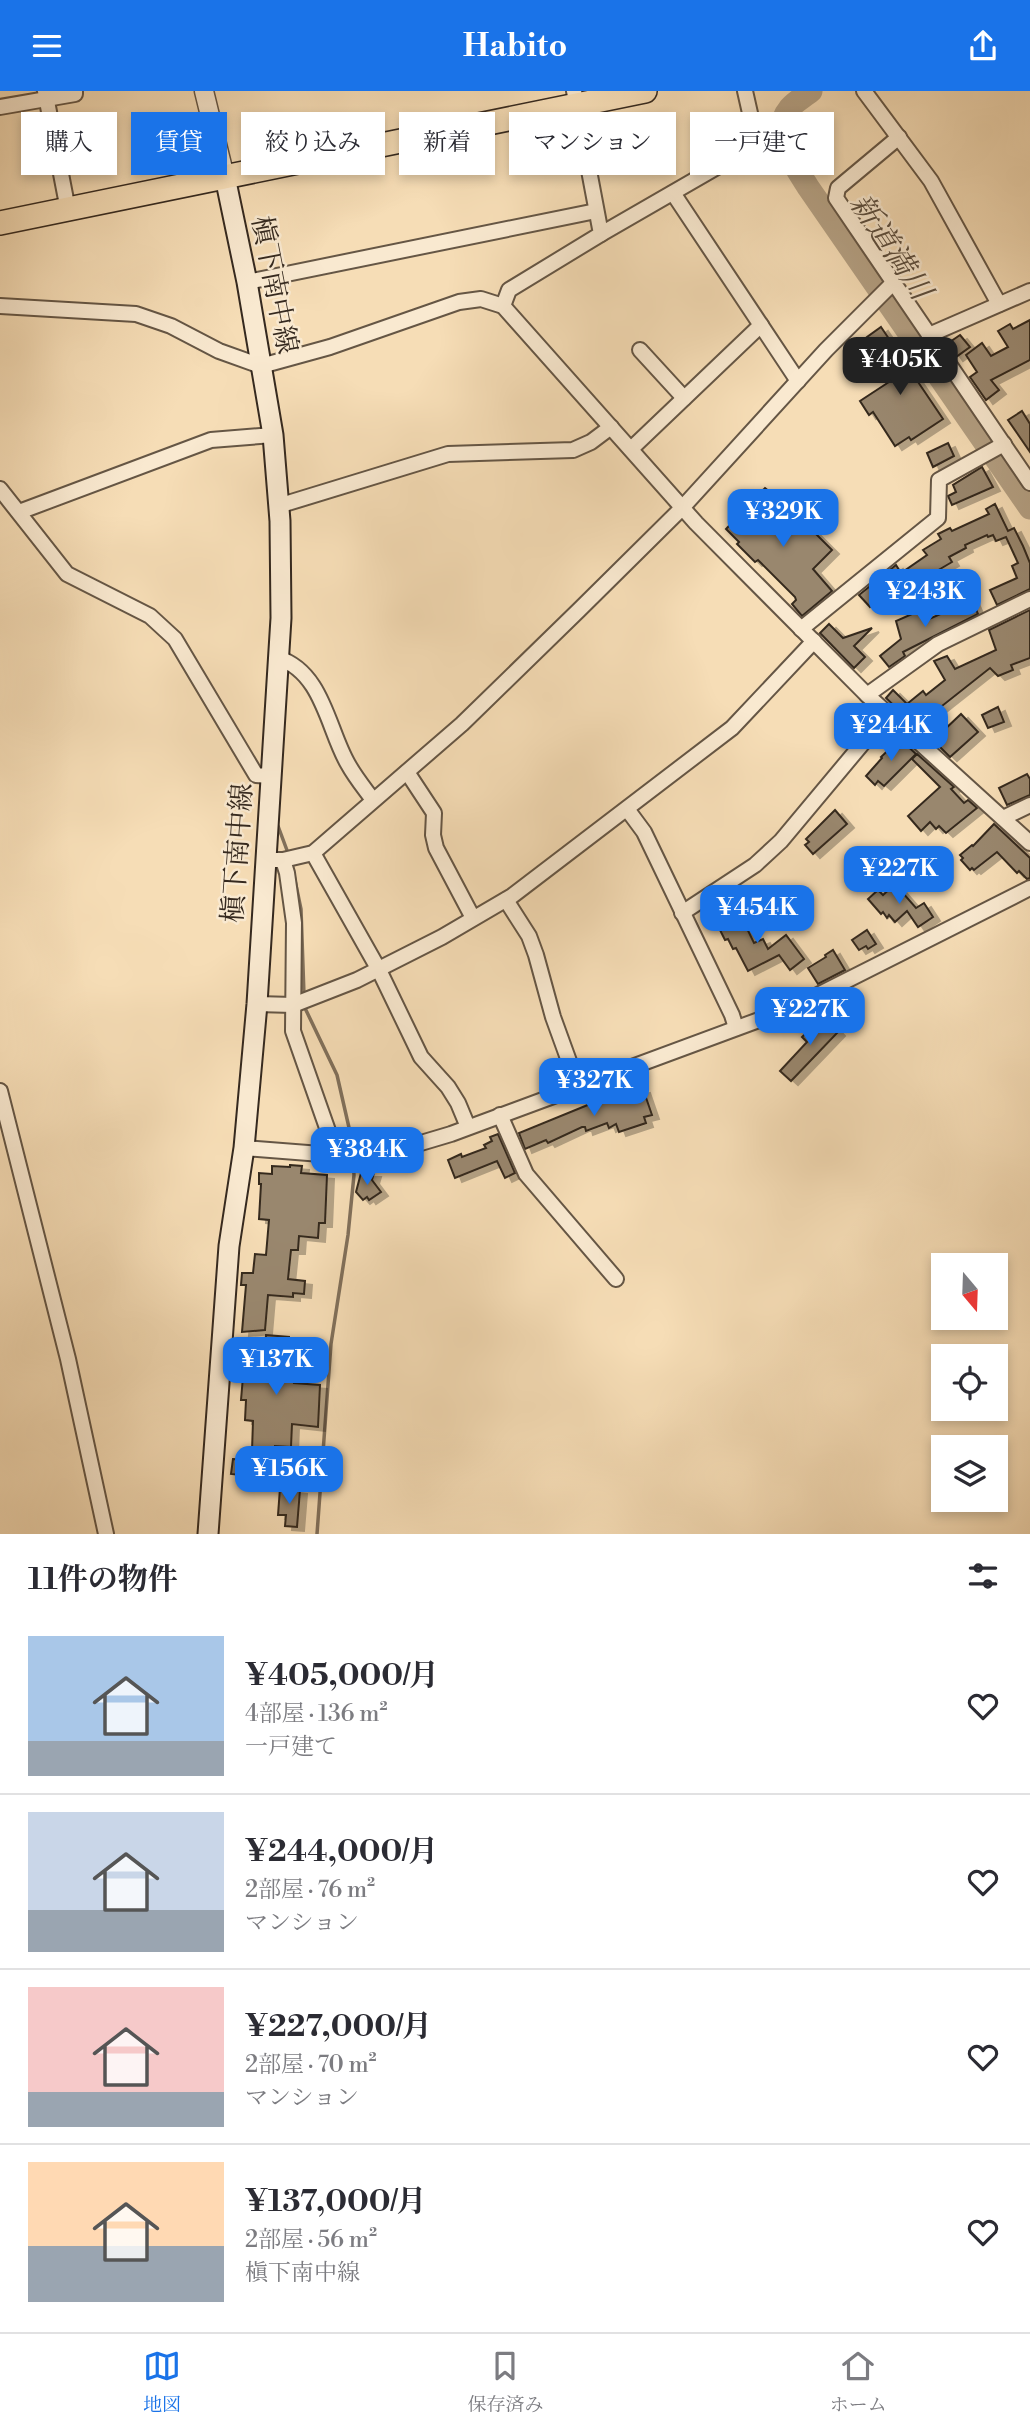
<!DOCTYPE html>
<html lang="ja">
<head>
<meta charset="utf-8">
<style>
  :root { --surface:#fff; --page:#f7f7f7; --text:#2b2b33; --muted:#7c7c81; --line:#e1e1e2; --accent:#1a73e8 }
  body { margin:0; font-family:"Libre Bodoni","Noto Serif JP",serif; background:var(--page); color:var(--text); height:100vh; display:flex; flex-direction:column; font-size:26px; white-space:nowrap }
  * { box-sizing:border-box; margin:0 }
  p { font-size:23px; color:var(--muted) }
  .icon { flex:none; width:38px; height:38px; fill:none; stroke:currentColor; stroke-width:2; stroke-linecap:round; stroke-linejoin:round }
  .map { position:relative; height:1443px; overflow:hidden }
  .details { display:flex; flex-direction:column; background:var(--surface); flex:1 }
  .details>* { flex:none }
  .hud { position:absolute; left:21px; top:21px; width:989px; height:63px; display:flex; gap:14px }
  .needle { width:46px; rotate:161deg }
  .tools { position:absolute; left:931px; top:1162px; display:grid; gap:14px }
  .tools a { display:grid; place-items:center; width:77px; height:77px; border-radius:0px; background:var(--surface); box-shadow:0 4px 10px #0003; font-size:35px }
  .price { position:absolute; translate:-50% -60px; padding:0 16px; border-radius:14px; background:var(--accent); color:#fff; font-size:23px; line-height:46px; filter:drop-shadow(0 2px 4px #0008) }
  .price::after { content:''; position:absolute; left:50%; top:42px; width:21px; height:16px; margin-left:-10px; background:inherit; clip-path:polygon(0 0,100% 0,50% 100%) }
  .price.selected { background:#222; color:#fff }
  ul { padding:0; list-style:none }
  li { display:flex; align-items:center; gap:21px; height:175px; padding:0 28px }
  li+li { border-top:2px solid var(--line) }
  li span { display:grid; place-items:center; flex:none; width:196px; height:140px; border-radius:0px; color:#555 }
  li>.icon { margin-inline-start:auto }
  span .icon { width:84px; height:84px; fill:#fffc; stroke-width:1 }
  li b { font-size:30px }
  h2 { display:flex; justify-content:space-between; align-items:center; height:84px; padding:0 28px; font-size:30px }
  .tag { padding:0 24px; border-radius:0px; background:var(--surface); box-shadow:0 4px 10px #0003; font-size:24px; line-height:63px }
  .tag.selected { background:var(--accent); color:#fff }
  header { display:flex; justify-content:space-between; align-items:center; height:91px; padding:0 28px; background:var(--accent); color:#fff; font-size:32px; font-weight:700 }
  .dock { display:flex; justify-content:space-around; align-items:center; height:98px; border-top:2px solid var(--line); background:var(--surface); font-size:19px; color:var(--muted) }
  .dock a { display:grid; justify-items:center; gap:4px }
  .dock .selected { color:var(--accent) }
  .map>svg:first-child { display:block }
</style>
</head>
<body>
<header><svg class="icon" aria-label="menu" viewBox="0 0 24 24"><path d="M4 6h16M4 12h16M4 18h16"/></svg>Habito<svg class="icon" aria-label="share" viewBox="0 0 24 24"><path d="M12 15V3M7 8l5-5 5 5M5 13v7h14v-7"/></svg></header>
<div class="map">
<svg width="1030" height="1443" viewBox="0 0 1030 1443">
  <defs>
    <filter id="shadow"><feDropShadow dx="7" dy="4" stdDeviation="0" flood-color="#0004"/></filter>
  </defs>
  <rect width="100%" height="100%" fill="#f6ddb6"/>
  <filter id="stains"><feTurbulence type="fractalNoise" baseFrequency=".00286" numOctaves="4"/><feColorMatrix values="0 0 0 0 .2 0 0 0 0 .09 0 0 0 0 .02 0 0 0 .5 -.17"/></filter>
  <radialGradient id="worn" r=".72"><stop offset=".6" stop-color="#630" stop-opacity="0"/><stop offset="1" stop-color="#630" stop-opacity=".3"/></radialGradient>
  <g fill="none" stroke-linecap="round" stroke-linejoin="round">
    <g stroke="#81705b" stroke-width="3.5">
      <path d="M278,735l10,27"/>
      <path d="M291,770l10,48 3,86"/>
      <path d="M304,915l33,69 13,57 2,22"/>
      <path d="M317,1443l14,-190 17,-109 6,-60 -1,-14"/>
    </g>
    <path stroke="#b4a083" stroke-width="23" d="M811,0c-7,6 -17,11 -22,18 -19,23 7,59 19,78l222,321"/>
  </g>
  <g fill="#99876e" stroke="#35291f" stroke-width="2" filter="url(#shadow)">
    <path d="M1030,229v40l-39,20 8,10 -13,10 -16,-23 7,-5 -11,-17 16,-12 9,13 17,-9 -10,-16 12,-7 3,5z"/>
    <path d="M881,236l62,92 -32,21 -2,-3 -14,9 -22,-34 -4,3 -9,-14 35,-23 -28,-41z"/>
    <path d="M960,244l10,12 -14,10 -9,-13z"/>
    <path d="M1022,320l8,13v28l-22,-32z"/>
    <path d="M948,352l6,13 -21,11 -6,-14z"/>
    <path d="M982,376l11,20 -41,18 -4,-9 8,-4 -3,-7z"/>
    <path d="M765,397l21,17 6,25 10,-10 30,30 -19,19 19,22 -30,25 -10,-12 4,-4 -1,-3 -37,-37 -3,2 -18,-18 2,-2 -13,-13z"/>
    <path d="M995,413l13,27 6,-3 9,18 7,17v26l-33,16 -7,-15 27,-12 -5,-12 6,-3 -12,-26 -10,4 -3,-6 -5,2 -1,-2 -22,10 1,3 -17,9 3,5 -22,13 3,4 -12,9 -5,-7 -20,12 -1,-2 -10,9 -3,-4 -12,11 -11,-12 37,-30 5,8 26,-18 -4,-5 18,-11 -3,-5 12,-6 2,3 37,-17 -3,-5z"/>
    <path d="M972,509l6,14 -75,38 2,4 -16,11 -9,-11 21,-17 -5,-18 25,-11 6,10z"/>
    <path d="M1030,519v48l-19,7 2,5 -15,6 -8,-8 -62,49 14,15 19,-18 17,18 -28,25 -37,-37 -2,2 -25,-24 7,-8 14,14 16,-13 3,4 19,-15 -11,-19 13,-5 8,13 41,-19 -7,-20z"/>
    <path d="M829,533l14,14 29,-10 -18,18 11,11 -11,11 -34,-35z"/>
    <path d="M998,616l6,15 -16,6 -6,-13z"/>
    <path d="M900,648l16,15 -32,32 -6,-5 -3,4 -9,-9 16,-18 -1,-1z"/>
    <path d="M917,663l37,33 -3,2 13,14 4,-3 9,8 -31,25 -7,-7 -3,3 -6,-7 -9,9 -13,-15 32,-29 -28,-28z"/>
    <path d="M1027,683l3,5v16l-23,10 -8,-17z"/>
    <path d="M835,719l12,14 -34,30 -8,-9 4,-3 -3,-3z"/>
    <path d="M994,733l36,34v20l-3,1 -8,-8 -2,2 -20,-21 -23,18 -2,-2 -2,2 -9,-10 2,-2 -3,-3 12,-10 1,1z"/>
    <path d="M895,793l21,24 8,-5 9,14 -15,10 -11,-16 -12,11 -6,-7 -2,3 -4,-6 -2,2 -13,-15 10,-9 5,5z"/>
    <path d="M738,819l16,33 9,-4 5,10 18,-14 18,24 -14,11 -11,-15 -31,16 -12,-23 -3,1 -5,-10 -3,1 -8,-16 14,-7 -2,-3z"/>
    <path d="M867,839l9,14 -8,5 -2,-3 -7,4 -7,-10z"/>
    <path d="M833,859l12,20 -27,14 -10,-16 18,-11 -1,-2z"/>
    <path d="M823,925l15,16 -47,49 -11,-10 27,-29 -5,-5z"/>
    <path d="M633,998l1,3 9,-3 9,26 -8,2 2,6 -27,9 -3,-8 -7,4 -2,-5 -21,8 -1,-4h-3l-34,16 -2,-3 -21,9 -6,-16 76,-31 19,-11 2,3z"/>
    <path d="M498,1043l17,39 -10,5 -8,-17 -42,17 -7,-18 13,-6 1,3 24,-9 -2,-3 8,-4 -2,-4z"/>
    <path d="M290,1074l12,1 -1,7 26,2 -2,48h-6l-1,15 -19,-2 -1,14h-7l-3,29 17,2 -1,13 -11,-1v4l-25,-2 -3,35 -23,2 4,-47h-5l1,-12h11l2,-19 11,1 3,-35 -10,-1 2,-35h-2v-11l13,1v-8l18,1z"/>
    <path d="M361,1082h13l-2,7 9,12 -12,8 -2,-3 -4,3 -7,-8z"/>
    <path d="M266,1244l23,2 -3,37 9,1 -1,8 26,2 -2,42 -26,-3 -1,23 -16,-1v6l-23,-1 1,-30 -8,-1 1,-20h-5l3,-35h-4l1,-12 24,1z"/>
    <path d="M233,1368l22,2 -1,12 -6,-1v4l-17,-2z"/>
    <path d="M280,1397l20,2 -3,37 -12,-1 1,-11h-8z"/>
  </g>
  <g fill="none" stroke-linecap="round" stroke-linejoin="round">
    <g stroke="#655645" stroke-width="18">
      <g id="minor">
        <path d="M45,0l23,119"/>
        <path d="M864,0l67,90 68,123"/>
        <path d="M0,16l75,-13v-3"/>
        <path d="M899,46l-61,51 -2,10 194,285"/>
        <path d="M673,102l125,188"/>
        <path d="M601,143l156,-90 -12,-53"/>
        <path d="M247,191l349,-71"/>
        <path d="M0,215l136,8 35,12 48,25 42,15 69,-19 129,-45 22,-3 22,7 193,217 171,172 163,148"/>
        <path d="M503,215l6,-16 92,-56 -27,-143"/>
        <path d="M929,244l101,-44"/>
        <path d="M640,259l44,48"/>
        <path d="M631,358l130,-124"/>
        <path d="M0,398l67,85 83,42 25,23 81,136 14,1"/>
        <path d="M278,415l170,-52 125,-4 18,-8 20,-15"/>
        <path d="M19,421l192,-72 62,-5"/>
        <path d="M801,538l137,-111 1,-38 65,-36"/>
        <path d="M278,567c45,14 50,72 70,106 7,13 17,25 25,36"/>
        <path d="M867,604l71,-51 92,-45"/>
        <path d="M407,681l27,41 -1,22 3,13 37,70"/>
        <path d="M627,718l17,23 88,183 4,13"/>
        <path d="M1003,727l27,-13"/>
        <path d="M313,762l66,117 42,87 27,30 10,16 10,24"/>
        <path d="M264,769h19l30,-7 149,-129 117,-114 103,-102 144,-158 67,-67"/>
        <path d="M283,769l4,13 7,50 -1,108 40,114 1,10"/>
        <path d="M506,809l23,36 7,19 17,62 25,69"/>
        <path d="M682,822l73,-48 26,-24 107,-128"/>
        <path d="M257,913l36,1 64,-25 85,-43 70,-41 220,-168 82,-87"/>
        <path d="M0,1000l68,268 38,175"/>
        <path d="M500,1024l26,59 90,105"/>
        <path d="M244,1057l115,9 35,-6 57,-17 343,-127 236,-119"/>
      </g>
    </g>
    <g stroke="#655645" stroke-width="21">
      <path id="tertiary" d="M204,0l21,86"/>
    </g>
    <g stroke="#35291f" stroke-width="23">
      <path id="secondary" d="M208,1443l21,-288 15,-98 13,-144 24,-386 -1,-97 -7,-86 -26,-153 -22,-105"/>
    </g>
    <g stroke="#35291f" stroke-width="26">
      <path id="trunk" d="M0,132l645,-132"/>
    </g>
    <use href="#minor" stroke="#f9e9d0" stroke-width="14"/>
    <use href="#tertiary" stroke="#f9e9d0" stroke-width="18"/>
    <use href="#secondary" stroke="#f9e9d0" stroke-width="19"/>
    <use href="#trunk" stroke="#f6ddb6" stroke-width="23"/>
  </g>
  <g text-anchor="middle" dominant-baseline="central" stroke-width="5" stroke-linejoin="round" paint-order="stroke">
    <g font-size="28" fill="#35291f" stroke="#f9e9d0">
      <text transform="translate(274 194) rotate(79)">槇下南中線</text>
      <text transform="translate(238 762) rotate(-86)">槇下南中線</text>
    </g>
    <g font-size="30" font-style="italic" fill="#5b4d3d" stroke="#f9e9d0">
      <text transform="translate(890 156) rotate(56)">新道満川</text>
    </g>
  </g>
  <rect width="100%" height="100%" filter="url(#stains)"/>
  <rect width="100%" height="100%" fill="url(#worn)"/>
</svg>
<div class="tools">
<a><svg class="needle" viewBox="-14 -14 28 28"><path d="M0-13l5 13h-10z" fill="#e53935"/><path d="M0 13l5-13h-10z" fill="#7c7c81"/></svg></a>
<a><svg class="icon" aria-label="locate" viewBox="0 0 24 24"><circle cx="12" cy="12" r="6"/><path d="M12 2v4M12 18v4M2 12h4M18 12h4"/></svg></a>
<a><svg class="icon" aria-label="layers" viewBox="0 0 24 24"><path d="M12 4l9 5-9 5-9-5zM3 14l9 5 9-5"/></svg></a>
</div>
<b class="price selected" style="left:900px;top:306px">¥405K</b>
<b class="price" style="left:783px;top:458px">¥329K</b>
<b class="price" style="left:925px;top:538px">¥243K</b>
<b class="price" style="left:891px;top:672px">¥244K</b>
<b class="price" style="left:899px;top:815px">¥227K</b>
<b class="price" style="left:757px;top:854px">¥454K</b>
<b class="price" style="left:810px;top:956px">¥227K</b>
<b class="price" style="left:594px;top:1027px">¥327K</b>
<b class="price" style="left:367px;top:1096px">¥384K</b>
<b class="price" style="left:276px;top:1306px">¥137K</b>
<b class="price" style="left:289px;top:1415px">¥156K</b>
<div class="hud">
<a class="tag">購入</a>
<a class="tag selected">賃貸</a>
<a class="tag">絞り込み</a>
<a class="tag">新着</a>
<a class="tag">マンション</a>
<a class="tag">一戸建て</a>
</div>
</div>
<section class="details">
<h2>11件の物件<svg class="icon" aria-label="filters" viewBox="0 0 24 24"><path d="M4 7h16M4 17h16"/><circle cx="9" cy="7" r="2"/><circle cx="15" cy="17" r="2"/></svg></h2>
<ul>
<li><span style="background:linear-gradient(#a9c7e8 75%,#9aa5b1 0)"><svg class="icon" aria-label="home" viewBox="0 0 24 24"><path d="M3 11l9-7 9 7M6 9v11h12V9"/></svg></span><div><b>¥405,000/月</b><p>4部屋 · 136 m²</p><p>一戸建て</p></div><svg class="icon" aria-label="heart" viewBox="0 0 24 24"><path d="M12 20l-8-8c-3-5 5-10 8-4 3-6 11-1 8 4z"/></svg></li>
<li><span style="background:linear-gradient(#c9d6e8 70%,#9aa5b1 0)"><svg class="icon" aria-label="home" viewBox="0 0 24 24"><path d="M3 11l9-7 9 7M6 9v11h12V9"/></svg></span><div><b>¥244,000/月</b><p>2部屋 · 76 m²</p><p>マンション</p></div><svg class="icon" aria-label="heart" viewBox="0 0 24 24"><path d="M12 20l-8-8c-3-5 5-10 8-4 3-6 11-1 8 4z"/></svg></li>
<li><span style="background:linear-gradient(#f6c9c9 75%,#9aa5b1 0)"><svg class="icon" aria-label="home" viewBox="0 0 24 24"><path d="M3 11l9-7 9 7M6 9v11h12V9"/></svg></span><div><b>¥227,000/月</b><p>2部屋 · 70 m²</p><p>マンション</p></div><svg class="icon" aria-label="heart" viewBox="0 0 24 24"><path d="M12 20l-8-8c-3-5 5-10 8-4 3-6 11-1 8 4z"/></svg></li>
<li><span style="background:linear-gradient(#ffd9b3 60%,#9aa5b1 0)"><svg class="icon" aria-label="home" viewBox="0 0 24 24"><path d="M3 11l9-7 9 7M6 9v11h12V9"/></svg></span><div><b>¥137,000/月</b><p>2部屋 · 56 m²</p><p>槇下南中線</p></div><svg class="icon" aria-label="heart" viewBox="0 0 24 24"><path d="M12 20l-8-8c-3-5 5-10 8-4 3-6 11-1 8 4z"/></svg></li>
</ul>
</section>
<nav class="dock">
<a class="selected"><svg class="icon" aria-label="map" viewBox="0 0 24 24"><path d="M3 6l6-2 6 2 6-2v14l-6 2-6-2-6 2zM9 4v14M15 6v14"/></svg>地図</a>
<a><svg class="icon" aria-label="saved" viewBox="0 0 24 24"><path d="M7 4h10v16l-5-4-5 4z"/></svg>保存済み</a>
<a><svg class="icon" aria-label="home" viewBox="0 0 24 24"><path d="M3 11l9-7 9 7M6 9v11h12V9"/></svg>ホーム</a>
</nav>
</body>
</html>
